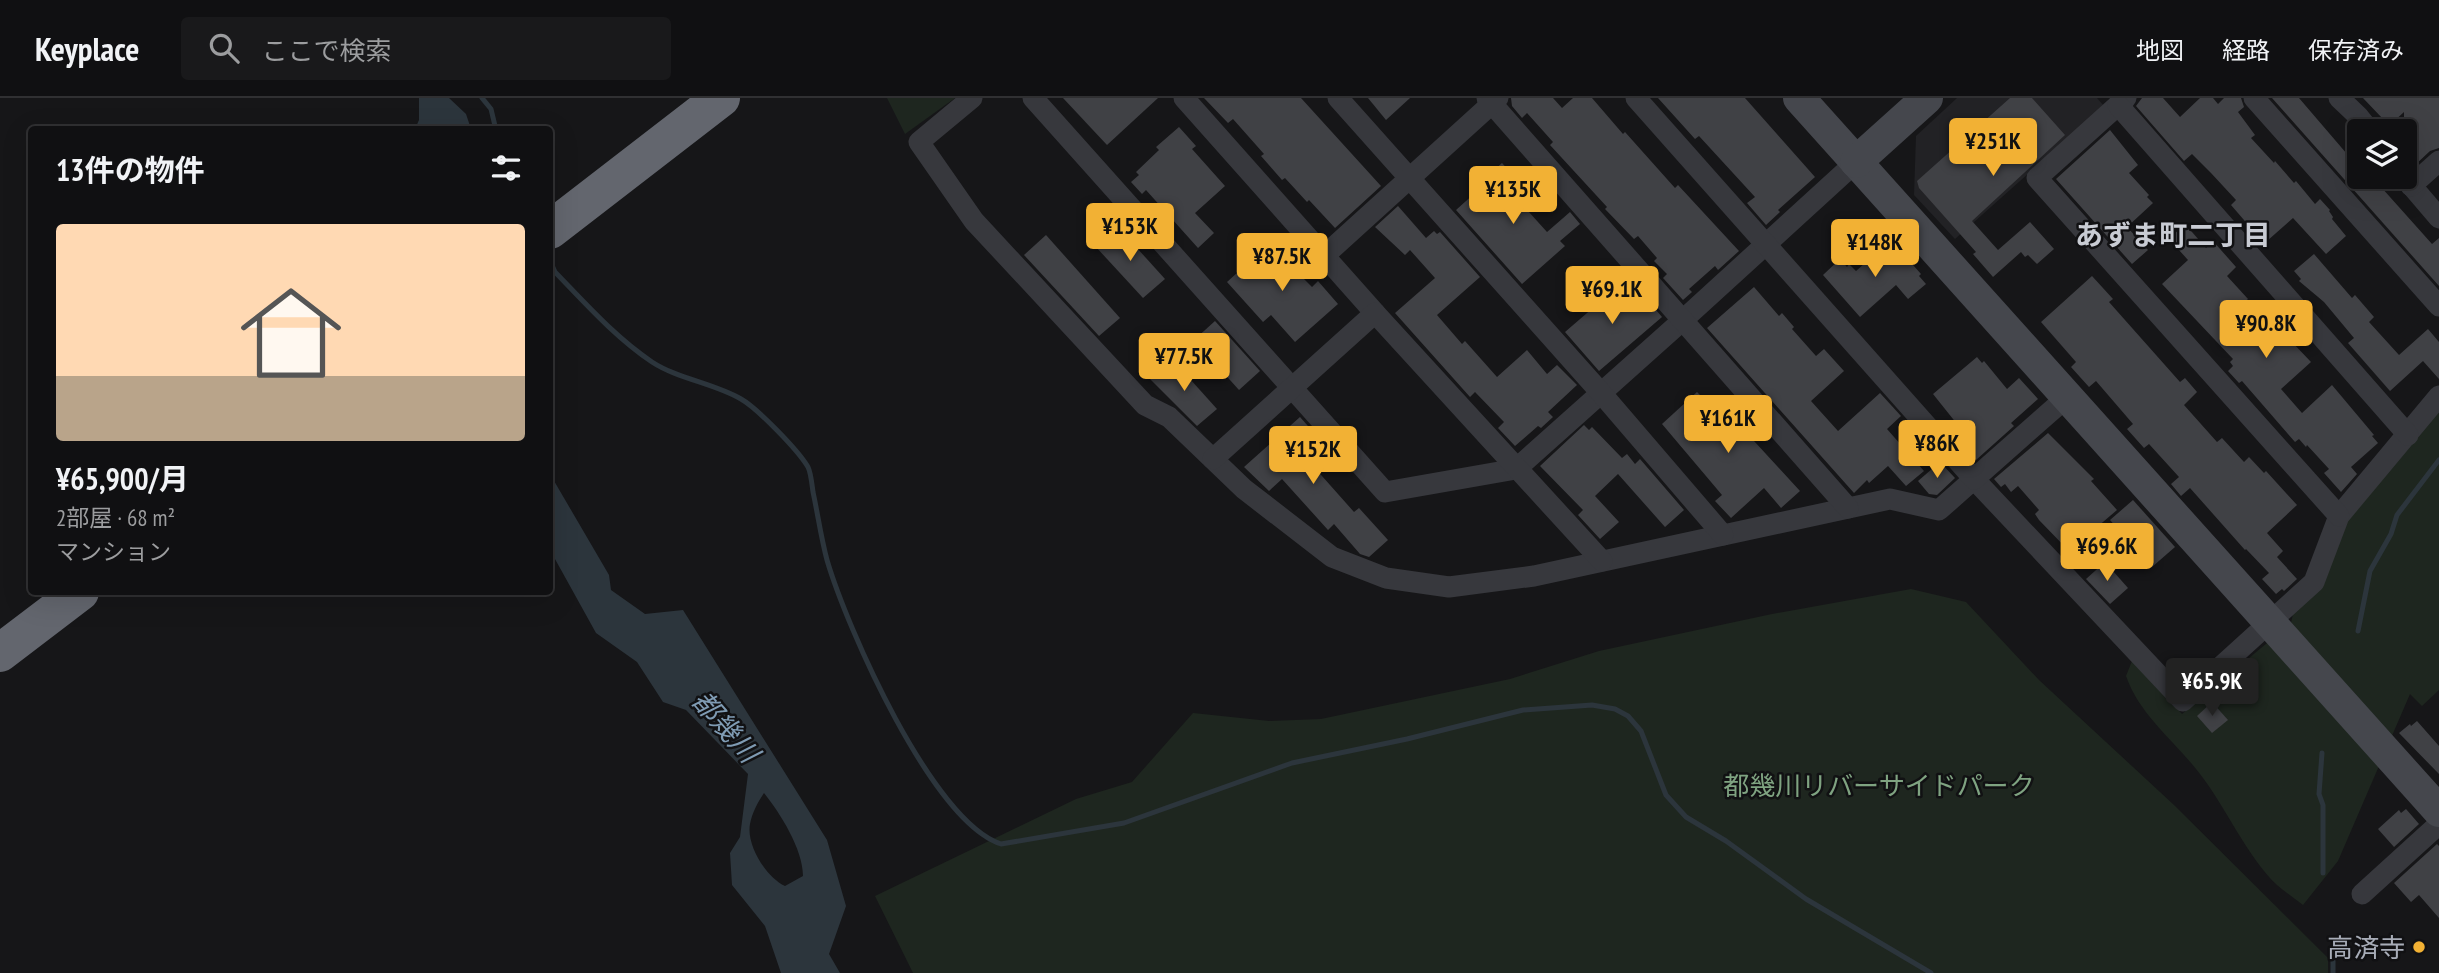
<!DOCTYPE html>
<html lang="ja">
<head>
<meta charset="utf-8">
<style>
  :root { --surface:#101012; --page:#19191b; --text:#f1f3f6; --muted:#9c9d9f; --line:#303032; --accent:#f2b134 }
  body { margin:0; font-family:"PT Sans Narrow","Noto Sans JP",sans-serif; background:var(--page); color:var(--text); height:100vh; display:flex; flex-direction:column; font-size:26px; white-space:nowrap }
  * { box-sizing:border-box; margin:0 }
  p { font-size:23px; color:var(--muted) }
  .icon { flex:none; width:38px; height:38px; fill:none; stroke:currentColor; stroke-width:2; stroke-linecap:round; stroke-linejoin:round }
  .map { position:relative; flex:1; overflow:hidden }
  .drawer { position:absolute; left:28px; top:28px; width:525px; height:469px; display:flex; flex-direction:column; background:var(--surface); border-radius:7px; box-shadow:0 7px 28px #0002,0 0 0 2px var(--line) }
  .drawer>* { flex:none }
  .tools { position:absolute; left:2347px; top:21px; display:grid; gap:14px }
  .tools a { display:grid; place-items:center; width:70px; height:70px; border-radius:7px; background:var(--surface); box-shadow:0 7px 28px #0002,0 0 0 2px var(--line); font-size:35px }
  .price { position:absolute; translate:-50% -60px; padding:0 16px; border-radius:7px; background:var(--accent); color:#111; font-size:23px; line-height:46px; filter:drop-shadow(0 2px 4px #0008) }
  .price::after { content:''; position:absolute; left:50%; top:42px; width:21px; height:16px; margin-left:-10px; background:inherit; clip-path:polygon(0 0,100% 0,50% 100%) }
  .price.active { background:#222; color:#fff }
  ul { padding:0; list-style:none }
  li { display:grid; align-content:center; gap:14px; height:371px; padding:0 28px }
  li+li { border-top:2px solid var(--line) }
  li span { display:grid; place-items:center; height:217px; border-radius:7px; color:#555 }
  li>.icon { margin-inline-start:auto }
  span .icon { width:126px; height:126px; fill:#fffc; stroke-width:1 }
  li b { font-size:30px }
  h2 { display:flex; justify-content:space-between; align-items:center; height:84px; padding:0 28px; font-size:30px }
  header { display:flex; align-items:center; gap:42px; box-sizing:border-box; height:98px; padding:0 35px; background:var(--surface); border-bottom:2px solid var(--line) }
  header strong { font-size:33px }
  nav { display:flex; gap:38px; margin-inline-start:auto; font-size:24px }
  .search { width:490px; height:63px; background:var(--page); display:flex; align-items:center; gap:18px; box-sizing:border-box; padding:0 24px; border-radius:7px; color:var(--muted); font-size:26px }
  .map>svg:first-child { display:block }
</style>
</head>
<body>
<header>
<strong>Keyplace</strong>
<div class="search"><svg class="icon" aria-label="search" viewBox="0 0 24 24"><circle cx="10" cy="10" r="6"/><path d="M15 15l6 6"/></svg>ここで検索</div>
<nav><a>地図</a><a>経路</a><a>保存済み</a></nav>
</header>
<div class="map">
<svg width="2439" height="875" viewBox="0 0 2439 875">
  <rect width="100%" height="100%" fill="#161618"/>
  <path fill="#222225" d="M1957,0h140l7,8 -149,133 -41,-44 2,-59z"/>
  <g fill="#1e261f">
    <path d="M887,0h68l-50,36z"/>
    <path d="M2439,311v281l-17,16 -12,-12 -72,167 -35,44c-9,-7 -18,-13 -26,-20 -29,-27 -52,-79 -77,-111 -25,-33 -60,-58 -74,-98l6,-15 50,53 109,-91 2,-9 56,-97z"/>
    <path d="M1911,491l55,13 73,78 135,125 154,153v15h-1415l-38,-77 201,-97 56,-17 61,-69 76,8 52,-2 189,-40 89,-28 173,-37z"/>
  </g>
  <g fill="#2c353c" fill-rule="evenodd">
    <path d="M419,0h30l17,16 5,15h-56l4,-9z"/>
    <path d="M550,376l59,101 2,15 34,24 38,-4 144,230 19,66 -17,48 11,19h-59l-16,-47 -33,-41 -2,-32 10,-16 8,-63 -62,-64 -23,-8 -26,-40 -41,-29 -46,-83zM764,695c16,20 39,56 39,83l-18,10c-19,-9 -39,-41 -35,-62 2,-11 8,-22 14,-31z"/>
  </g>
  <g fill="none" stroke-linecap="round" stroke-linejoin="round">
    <g stroke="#2c353c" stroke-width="5">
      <path d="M482,0l9,11 5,21"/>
      <path d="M550,163l5,11c31,32 60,65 97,90 26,17 61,21 89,37 16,9 57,51 67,68 3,6 4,18 5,25 5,23 8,46 14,68 20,68 105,261 174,284l123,-21 168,-60 115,-24 116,-29 69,-5 23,4 13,7 13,15 25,64 20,22 40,24 80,58 125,74"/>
      <path d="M2358,533l12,-60 21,-37 6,-19 42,-55"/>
      <path d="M2322,655l-3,41 4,11v68"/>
      <path d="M2333,875v-19"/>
    </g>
  </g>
  <g fill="#404145">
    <path d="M1063,0h95l-51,47z"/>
    <path d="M1204,0h97l80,88 -46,42 -26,-28 -2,2 -22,-24 -3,2 -21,-24 3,-2 -31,-35 -5,4z"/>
    <path d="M1368,0h42l-24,22z"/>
    <path d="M1511,0h42l9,10 11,-10h19l31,36 2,-2 50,56 3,-3 61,66 -21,19 -3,-4 -26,23 3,3 -9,8 -20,-22 4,-4 -13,-13 3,-3 -19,-22 -4,3 -29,-30 2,-2 -57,-62 3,-3 -26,-29 -5,5 -10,-12z"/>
    <path d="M1658,0h87l70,79 -37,33 2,2 -14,13 -19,-22 8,-6 -56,-61 -4,3z"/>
    <path d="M2010,0h22l33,37 -93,86 26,29 32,-28 24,27 -17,15 -9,-9 -3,2 -4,-5 -28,25 -20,-23 3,-2 -57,-64 -2,-7z"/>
    <path d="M2142,0h21l17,19 20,-19h13l5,6 6,-6h17l3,9 -6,5 17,23 -4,3 23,25 1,-2 19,22 2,-2 19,23 5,-5 10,11 -1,1 4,6 -1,2 14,17 -20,18 -33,-36 -26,23 -1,-2 -3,3 -32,-37 5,-5 -25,-27 -19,-19 -8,7 -48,-55z"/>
    <path d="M2272,0h27l60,70v23l14,-13 59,66 7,-6v48z"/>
    <path d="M2363,0h76v50l-9,3 -16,15 -10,-10v-44l-13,12 -6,-7 -2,2z"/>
    <path d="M1179,29l17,19 -4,3 33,37 -30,27 19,20 -16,15 -52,-58 -4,4 -11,-12 8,-7 -3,-3 23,-22 -3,-3z"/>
    <path d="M2110,32l28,35 -9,8 20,22 -2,2 6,6 -26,24 21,23 -16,14 -76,-85z"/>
    <path d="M1502,65l18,20 -9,9 36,40 23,-20 10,12 -20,17 5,5 -43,38 -66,-74 30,-27 -3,-3z"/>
    <path d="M1398,108l28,32 8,-7 3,3 3,-2 40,45 -43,38 25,29 3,-3 32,36 30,-27 20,24 10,-9 20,20 -29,27 5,5 -12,11 -3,-2 -23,20 -17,-18 6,-6 -29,-30 -5,5 -75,-84 40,-35 -25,-28 -5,5 -30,-28z"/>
    <path d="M2185,126l21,24 7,-7 23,26 -9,9 21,23 -14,13 23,24 16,-14 38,40 -30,27 21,24 30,-28 42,50 -2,1 6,7 -27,24 6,7 -16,18 -17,-19 5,-4 -22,-24 -1,2 -7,-8 -4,3 -53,-61 -3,2 -11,-12 5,-5 -3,-4 3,-3 -71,-75 26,-24 -19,-21z"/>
    <path d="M1118,129l47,52 -22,19 -47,-51z"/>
    <path d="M1046,137l74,83 -21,18 -75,-81z"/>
    <path d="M1889,144l7,8 2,-2 23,26 -2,2 7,8 -18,15 -12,-14 -36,32 -37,-42 17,-16 7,8 2,-3 7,7z"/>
    <path d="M1269,146l43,43 6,-6 20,23 -43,38 -24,-27 -8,7 -36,-40z"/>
    <path d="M2314,156l38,44 3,-3 19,22 -5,5 30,33 29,-26 11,13v37l-16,-18 -33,30 -42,-48 6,-5 -30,-36 -25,-21 2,-2 -7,-8z"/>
    <path d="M2092,178l21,23 -4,3 71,80 5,-4 12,14 -13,13 33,37 5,-4 22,24 5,-5 15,16 2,-2 31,34 -30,28 16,18 -6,6 20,22 -13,12 -2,-2 -6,5 -14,-15 7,-6 -23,-24 -1,1 -55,-62 -9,8 -10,-12 8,-7 -30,-33 -5,4 -17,-19 6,-5 -37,-43 -7,6 -18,-20 5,-5 -35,-40z"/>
    <path d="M1608,187l8,9 5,-5 14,15 9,-8 18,21 -63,54 -34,-39 29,-25 -5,-5z"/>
    <path d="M1754,189l25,29 3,-3 12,14 -2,2 24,27 8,-7 20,22 -33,30 27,30 42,-38 21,23 -14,13 37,42 -18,15 -18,-20 -19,17 -2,-3 -13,13 -147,-165z"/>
    <path d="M1215,223l45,50 -21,19 -45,-50z"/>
    <path d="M1977,259l5,6 2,-2 23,28 12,-11 19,21 -27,24 3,3 -38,34 -11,-12 -2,-5 5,-4 -3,-5 -32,-40z"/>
    <path d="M1172,261l45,50 -20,17 -47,-47z"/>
    <path d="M1697,294l7,7 3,-3 18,21 9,-7 13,16 -4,3 57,62 -19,17 -17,-20 -33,30 -16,-17 7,-6 -60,-71z"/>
    <path d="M1300,319l23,26 -17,15 48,54 5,-4 29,32 -19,17 -9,-3 -26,-30 -6,6 -46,-51 -13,12 -25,-24z"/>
    <path d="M1584,327l5,5 3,-3 30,31 5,-4 8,10 5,-5 44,51 -19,17 -47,-53 -23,22 24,26 -19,17 -22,-24 5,-5 -43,-44z"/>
    <path d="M2048,335l46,46 -3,2 26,29 -48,41 -30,-31 -4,-6 4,-4 -21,-24 -7,6 -6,-8 -4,3 -7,-8z"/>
    <path d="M1940,364l15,16 -18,17 -8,-1 -11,-13z"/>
    <path d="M2133,402l42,47 -23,20 -42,-47z"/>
    <path d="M2105,464l23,26 -18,16 -24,-25z"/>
    <path d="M2212,604l16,18 -16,13 -15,-17z"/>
    <path d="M2417,623l22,25v28l-40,-41 11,-9 1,2z"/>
    <path d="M2406,711l13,15 -25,23 -16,-18 21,-19 2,3z"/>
    <path d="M2437,746l2,2v72l-20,-23 -8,7 -17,-19z"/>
  </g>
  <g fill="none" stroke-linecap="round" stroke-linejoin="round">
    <g stroke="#37383d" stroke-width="21">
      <path d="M972,0l-53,44 55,79 171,184 24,12 75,72 88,68 54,21 63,9 85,-11 356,-77 49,11 35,-31 209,222 131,-119 25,-66 100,-120"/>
      <path d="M1033,0l352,394 131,-23 168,-150 172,-157"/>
      <path d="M1184,0l191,215"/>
      <path d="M1338,0l264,296 121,141"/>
      <path d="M1487,0l361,410"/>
      <path d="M1636,0l338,381 93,-82"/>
      <path d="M2126,0l-89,80 302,338"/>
      <path d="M2254,0l185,208"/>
      <path d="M2339,0l19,18 12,15"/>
      <path d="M2118,7l290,330"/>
      <path d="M2404,79l35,41"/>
      <path d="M2411,88l28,-25"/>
      <path d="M1325,157l173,-157"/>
      <path d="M1213,361l162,-146 227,248"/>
      <path d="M2362,796l77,-70"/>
    </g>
    <g stroke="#45474d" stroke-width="32">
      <path d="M1799,0l640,713"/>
      <path d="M1856,64l71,-64"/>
    </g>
    <g stroke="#63666e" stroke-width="38">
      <path d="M550,132l171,-132"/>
      <path d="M0,555l80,-61"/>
    </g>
  </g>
  <circle fill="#f2b134" stroke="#111113" stroke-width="2.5" cx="2419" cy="849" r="7"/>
  <g text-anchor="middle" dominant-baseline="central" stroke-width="5" stroke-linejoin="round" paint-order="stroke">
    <g font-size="26" fill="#7fa381" stroke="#111113">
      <text x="1879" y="687">都幾川リバーサイドパーク</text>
    </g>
    <g font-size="26" fill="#a8adb8" stroke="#111113" text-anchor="end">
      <text x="2405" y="849">高済寺</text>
    </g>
    <g font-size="28" font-weight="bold" fill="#c9ccd4" stroke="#111113">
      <text x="2173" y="136">あずま町二丁目</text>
    </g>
    <g font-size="28" font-style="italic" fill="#7f9bb3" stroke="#111113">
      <text transform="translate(726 628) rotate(49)">都幾川</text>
    </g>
  </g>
</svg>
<div class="tools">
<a><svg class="icon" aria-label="layers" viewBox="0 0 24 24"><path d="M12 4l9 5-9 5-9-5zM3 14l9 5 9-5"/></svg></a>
</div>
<b class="price" style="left:1993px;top:80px">¥251K</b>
<b class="price" style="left:1513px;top:128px">¥135K</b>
<b class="price" style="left:1130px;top:165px">¥153K</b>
<b class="price" style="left:1875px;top:181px">¥148K</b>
<b class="price" style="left:1282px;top:195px">¥87.5K</b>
<b class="price" style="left:1612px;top:228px">¥69.1K</b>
<b class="price" style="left:2266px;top:262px">¥90.8K</b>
<b class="price" style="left:1184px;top:295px">¥77.5K</b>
<b class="price" style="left:1728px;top:357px">¥161K</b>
<b class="price" style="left:1937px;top:382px">¥86K</b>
<b class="price" style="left:1313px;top:388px">¥152K</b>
<b class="price" style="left:2107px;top:485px">¥69.6K</b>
<b class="price active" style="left:2212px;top:620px">¥65.9K</b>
<section class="drawer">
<h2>13件の物件<svg class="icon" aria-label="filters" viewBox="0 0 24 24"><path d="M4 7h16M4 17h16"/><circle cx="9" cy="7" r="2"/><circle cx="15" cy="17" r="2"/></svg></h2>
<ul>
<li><span style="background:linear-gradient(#ffd9b3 70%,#b9a48a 0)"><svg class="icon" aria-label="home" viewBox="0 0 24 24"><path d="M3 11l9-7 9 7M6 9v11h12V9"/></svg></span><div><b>¥65,900/月</b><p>2部屋 · 68 m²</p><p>マンション</p></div></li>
</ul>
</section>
</div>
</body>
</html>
